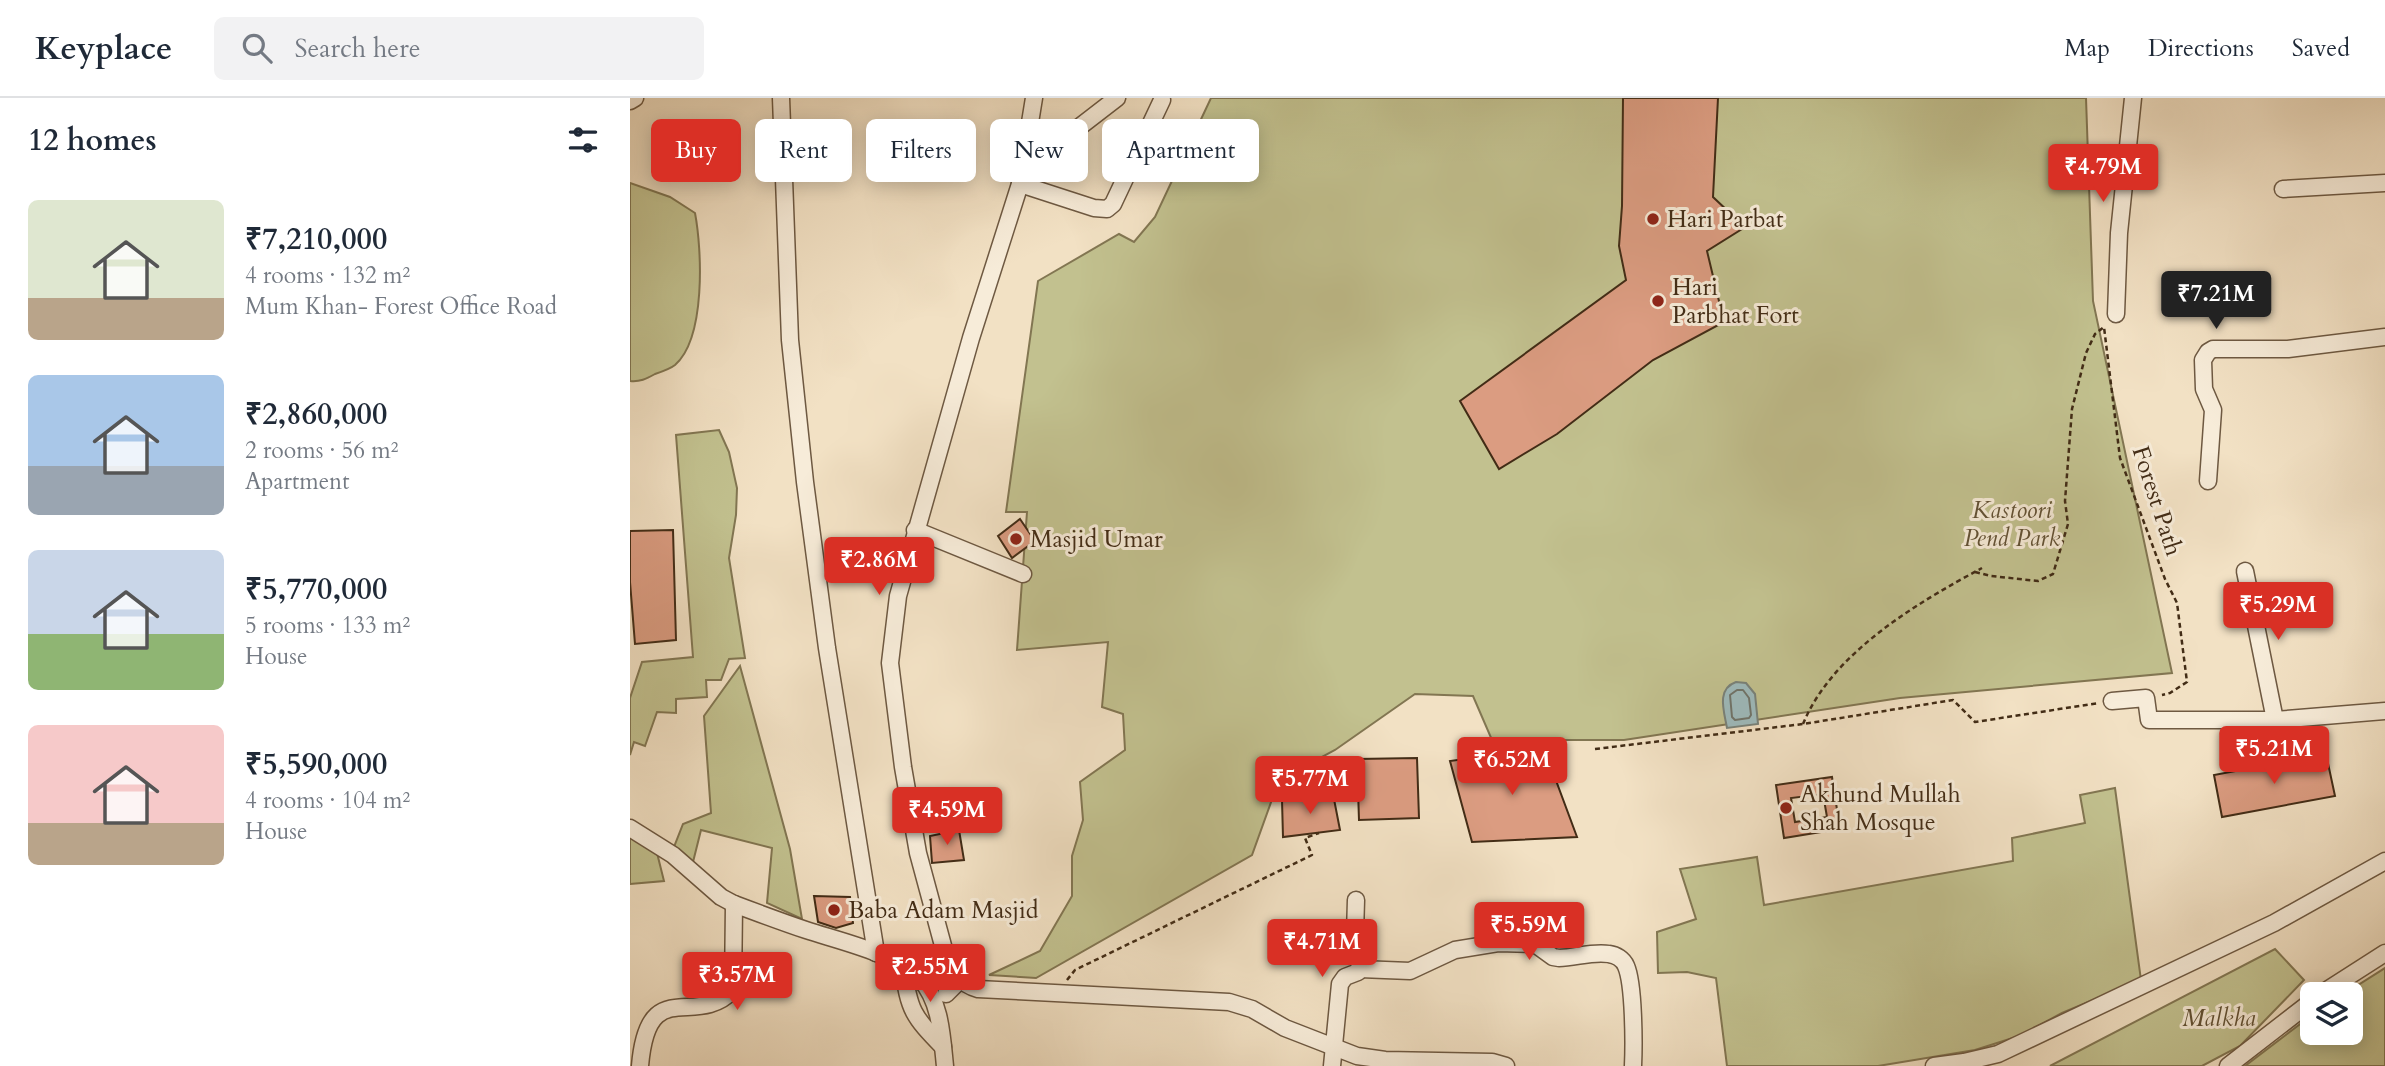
<!DOCTYPE html>
<html lang="en">
<head>
<meta charset="utf-8">
<style>
  :root { --surface:#fff; --page:#f2f2f3; --text:#1f2937; --muted:#747a83; --line:#e0e1e3; --accent:#d93025 }
  body { margin:0; font-family:Cardo,serif; background:var(--page); color:var(--text); height:100vh; display:flex; flex-direction:column; font-size:26px; white-space:nowrap }
  * { box-sizing:border-box; margin:0 }
  p { font-size:23px; color:var(--muted) }
  .icon { flex:none; width:38px; height:38px; fill:none; stroke:currentColor; stroke-width:2; stroke-linecap:round; stroke-linejoin:round }
  .map { position:relative; flex:1; overflow:hidden }
  .drawer { display:flex; flex-direction:column; background:var(--surface); width:630px }
  .drawer>* { flex:none }
  .hud { position:absolute; left:21px; top:21px; width:665px; height:63px; display:flex; gap:14px }
  .fabs { position:absolute; left:1670px; top:884px; display:grid; gap:14px }
  .fabs a { display:grid; place-items:center; width:63px; height:63px; border-radius:10px; background:var(--surface); box-shadow:0 4px 18px #0003; font-size:35px }
  .price { position:absolute; translate:-50% -60px; padding:0 16px; border-radius:7px; background:var(--accent); color:#fff; font-size:23px; line-height:46px; filter:drop-shadow(0 2px 4px #0008) }
  .price::after { content:''; position:absolute; left:50%; top:42px; width:21px; height:16px; margin-left:-10px; background:inherit; clip-path:polygon(0 0,100% 0,50% 100%) }
  .price.selected { background:#222; color:#fff }
  ul { padding:0; list-style:none }
  li { display:flex; align-items:center; gap:21px; height:175px; padding:0 28px }
  li span { display:grid; place-items:center; flex:none; width:196px; height:140px; border-radius:10px; color:#555 }
  li>.icon { margin-inline-start:auto }
  span .icon { width:84px; height:84px; fill:#fffc; stroke-width:1 }
  li b { font-size:30px }
  h2 { display:flex; justify-content:space-between; align-items:center; height:84px; padding:0 28px; font-size:30px }
  .pill { padding:0 24px; border-radius:10px; background:var(--surface); box-shadow:0 4px 18px #0003; font-size:24px; line-height:63px }
  .pill.selected { background:var(--accent); color:#fff }
  header { display:flex; align-items:center; gap:42px; box-sizing:border-box; height:98px; padding:0 35px; background:var(--surface); border-bottom:2px solid var(--line) }
  header strong { font-size:33px }
  nav { display:flex; gap:38px; margin-inline-start:auto; font-size:24px }
  .search { width:490px; height:63px; background:var(--page); display:flex; align-items:center; gap:18px; box-sizing:border-box; padding:0 24px; border-radius:10px; color:var(--muted); font-size:26px }
  main { display:flex; flex:1; min-height:0 }
  .map>svg:first-child { display:block }
</style>
</head>
<body>
<header>
<strong>Keyplace</strong>
<div class="search"><svg class="icon" aria-label="search" viewBox="0 0 24 24"><circle cx="10" cy="10" r="6"/><path d="M15 15l6 6"/></svg>Search here</div>
<nav><a>Map</a><a>Directions</a><a>Saved</a></nav>
</header>
<main>
<section class="drawer">
<h2>12 homes<svg class="icon" aria-label="filters" viewBox="0 0 24 24"><path d="M4 7h16M4 17h16"/><circle cx="9" cy="7" r="2"/><circle cx="15" cy="17" r="2"/></svg></h2>
<ul>
<li><span style="background:linear-gradient(#dfe7d0 70%,#b9a48a 0)"><svg class="icon" aria-label="home" viewBox="0 0 24 24"><path d="M3 11l9-7 9 7M6 9v11h12V9"/></svg></span><div><b>₹7,210,000</b><p>4 rooms · 132 m²</p><p>Mum Khan- Forest Office Road</p></div></li>
<li><span style="background:linear-gradient(#a9c7e8 65%,#9aa5b1 0)"><svg class="icon" aria-label="home" viewBox="0 0 24 24"><path d="M3 11l9-7 9 7M6 9v11h12V9"/></svg></span><div><b>₹2,860,000</b><p>2 rooms · 56 m²</p><p>Apartment</p></div></li>
<li><span style="background:linear-gradient(#c9d6e8 60%,#8fb573 0)"><svg class="icon" aria-label="home" viewBox="0 0 24 24"><path d="M3 11l9-7 9 7M6 9v11h12V9"/></svg></span><div><b>₹5,770,000</b><p>5 rooms · 133 m²</p><p>House</p></div></li>
<li><span style="background:linear-gradient(#f6c9c9 70%,#b9a48a 0)"><svg class="icon" aria-label="home" viewBox="0 0 24 24"><path d="M3 11l9-7 9 7M6 9v11h12V9"/></svg></span><div><b>₹5,590,000</b><p>4 rooms · 104 m²</p><p>House</p></div></li>
</ul>
</section>
<div class="map">
<svg width="1755" height="968" viewBox="0 0 1755 968">
  <rect width="100%" height="100%" fill="#f2e1c4"/>
  <filter id="stains"><feTurbulence type="fractalNoise" baseFrequency=".00286" numOctaves="4"/><feColorMatrix values="0 0 0 0 .2 0 0 0 0 .09 0 0 0 0 .02 0 0 0 .5 -.17"/></filter>
  <radialGradient id="worn" r=".72"><stop offset=".6" stop-color="#630" stop-opacity="0"/><stop offset="1" stop-color="#630" stop-opacity=".3"/></radialGradient>
  <g fill="#c2c18f" stroke="#827652" stroke-width="2">
    <path d="M581,0h875l7,203 79,372 -272,25 -276,42h-132l-19,-44 -58,-2 -80,56 -56,30 -27,75 -216,123 -47,-3 51,-24 32,-55v-40l11,-36 -3,-38 45,-32 -2,-36 -21,-7 6,-65 -91,8 10,-138h-21l32,-231 81,-47 15,8 21,-25z"/>
    <path d="M0,85l40,14 25,16c7,37 11,125 -20,152 -5,4 -14,7 -20,9 -9,5 -15,8 -25,7z"/>
    <path d="M89,332l10,22 8,36 -1,27 -7,43 16,100 -16,1 -8,21h-15l1,17 -31,2v14l-19,-1 -12,34 -11,-4 -4,13v-57l12,-36 51,-5 -17,-222z"/>
    <path d="M110,568l50,183 12,70 -35,-16 5,-55 -71,-18 -8,32 -19,-15 9,-23 28,-11 -7,-97z"/>
    <path d="M1485,690l26,192 -79,33 -43,23 -44,14 -97,16h-151l-11,-88 -29,-6 -29,1 -1,-41 39,-13 -16,-50 77,-12 7,48 249,-44 -1,-23 73,-15 -5,-28z"/>
    <path d="M0,739l27,16 7,28 -34,3z"/>
    <path d="M1645,851l29,31 -64,66 -38,20h-152z"/>
    <path d="M1755,870v98h-140l67,-51v17h38v-38h-6z"/>
  </g>
  <path fill="#9ebbbd" stroke="#79827a" stroke-width="2" d="M1106,584l10,1 9,11 3,30 -31,4c-3,-17 -11,-39 9,-46z"/>
  <g fill="none" stroke-linecap="round" stroke-linejoin="round">
    <path stroke="#70746a" stroke-width="2" d="M1107,592h6l6,8 2,17 -2,3 -14,2 -3,-3 -2,-22z"/>
  </g>
  <g fill="#db9c81" stroke="#422c16" stroke-width="2" fill-rule="evenodd">
    <path d="M993,0h95l-5,99 19,18 10,14 -35,22 17,71 -71,38 -96,74 -58,35 -39,-68 166,-121 -7,-34 3,-40z"/>
    <path d="M1459,66l19,6 1,18 -20,-3 -2,-7z"/>
    <path d="M390,421l15,22 -23,17 -14,-22z"/>
    <path d="M43,432l3,110 -41,4 -5,-62v-51z"/>
    <path d="M918,649v12l29,78 -105,5 -22,-81z"/>
    <path d="M1696,656l9,42 -113,21 -8,-42z"/>
    <path d="M787,660l2,60 -60,2 -2,-61z"/>
    <path d="M1202,679l8,52 -56,9 -8,-53zM1193,696l4,23 -32,5 -4,-24z"/>
    <path d="M703,696l7,36 -57,7 -1,-37z"/>
    <path d="M329,732l5,30 -32,3 -2,-27z"/>
    <path d="M184,798l36,1 3,26 -17,5 -18,-6z"/>
  </g>
  <g fill="none" stroke-linecap="round" stroke-linejoin="round">
    <g stroke="#6e5942" stroke-width="19">
      <g id="street">
        <path d="M151,0l9,242 15,142 22,166 49,305"/>
        <path d="M404,0l-14,86 -49,154 -73,258 -8,67 13,104 15,86 27,100c8,17 14,31 33,36l251,13 23,7 33,19 72,28 28,4 107,2 14,4"/>
        <path d="M0,3l5,-3"/>
        <path d="M393,57l46,-20 48,-37"/>
        <path d="M390,86l74,24 13,1 6,-5 49,-104"/>
        <path d="M1653,91l102,-6"/>
        <path d="M1486,216l3,-81 14,-135"/>
        <path d="M1578,383l5,-71 -9,-21 -1,-29 5,-8 5,-3h75l97,-12"/>
        <path d="M285,432l108,44"/>
        <path d="M1615,473l30,149"/>
        <path d="M1482,603l34,-3 3,22h126l110,-9"/>
        <path d="M0,730l43,27 48,42 13,7c24,9 48,18 72,26 33,11 89,23 114,49 21,22 22,59 25,87"/>
        <path d="M273,869c6,44 10,49 40,80"/>
        <path d="M730,871l50,2 45,-21 43,-7 37,1 18,13 6,1c16,0 33,-7 50,-4 7,1 14,5 17,12 8,18 8,79 7,100"/>
        <path d="M316,896l14,-14"/>
        <path d="M1691,896l64,-41"/>
        <path d="M10,968c8,-94 55,-36 93,-76l1,-86"/>
        <path d="M702,968l8,-82 5,-7 13,-5 2,-3 -5,-36 1,-33"/>
        <path d="M1304,968l30,-4 34,-8 276,-131 111,-62"/>
        <path d="M1598,968l84,-65"/>
      </g>
    </g>
    <g stroke="#422c16" stroke-width="2.5" stroke-dasharray="5 3.5" stroke-linecap="butt">
      <path d="M1345,474l16,4 47,5 15,-7 15,-50 -3,-23 7,-92 14,-56 9,-19 9,-7 16,131 45,121 12,24 10,79 -17,11 -8,2"/>
      <path d="M1173,626c29,-71 114,-121 179,-156"/>
      <path d="M965,651l208,-25 150,-24 22,22 124,-19"/>
      <path d="M437,882l8,-10 237,-115 -7,-17 14,-5"/>
    </g>
    <use href="#street" stroke="#f7ecd9" stroke-width="16"/>
  </g>
  <g fill="#8f2418" stroke="#f7ecd9" stroke-width="2.5">
    <circle cx="1023" cy="121" r="7"/>
    <circle cx="1028" cy="203" r="7"/>
    <circle cx="386" cy="441" r="7"/>
    <circle cx="1156" cy="710" r="7"/>
    <circle cx="204" cy="812" r="7"/>
  </g>
  <g text-anchor="middle" dominant-baseline="central" stroke-width="6" stroke-linejoin="round" paint-order="stroke">
    <g font-size="24" fill="#422c16" stroke="#f7ecd9" text-anchor="start">
      <text x="1037" y="121">Hari Parbat</text>
      <text x="1042" y="189">Hari<tspan x="1042" dy="28">Parbhat Fort</tspan></text>
      <text x="400" y="441">Masjid Umar</text>
      <text x="1170" y="696">Akhund Mullah<tspan x="1170" dy="28">Shah Mosque</tspan></text>
      <text x="218" y="812">Baba Adam Masjid</text>
    </g>
    <g font-size="24" fill="#422c16" stroke="#f7ecd9">
      <text transform="translate(1527 403) rotate(72)">Forest Path</text>
    </g>
    <g font-size="24" font-style="italic" fill="#625134" stroke="#f7ecd9">
      <text x="1382" y="412">Kastoori<tspan x="1382" dy="28">Pend Park</tspan></text>
      <text x="1589" y="920">Malkha</text>
    </g>
  </g>
  <rect width="100%" height="100%" filter="url(#stains)"/>
  <rect width="100%" height="100%" fill="url(#worn)"/>
</svg>
<div class="fabs">
<a><svg class="icon" aria-label="layers" viewBox="0 0 24 24"><path d="M12 4l9 5-9 5-9-5zM3 14l9 5 9-5"/></svg></a>
</div>
<b class="price" style="left:1473px;top:106px">₹4.79M</b>
<b class="price selected" style="left:1586px;top:233px">₹7.21M</b>
<b class="price" style="left:249px;top:499px">₹2.86M</b>
<b class="price" style="left:1648px;top:544px">₹5.29M</b>
<b class="price" style="left:1644px;top:688px">₹5.21M</b>
<b class="price" style="left:882px;top:699px">₹6.52M</b>
<b class="price" style="left:680px;top:718px">₹5.77M</b>
<b class="price" style="left:317px;top:749px">₹4.59M</b>
<b class="price" style="left:899px;top:864px">₹5.59M</b>
<b class="price" style="left:692px;top:881px">₹4.71M</b>
<b class="price" style="left:300px;top:906px">₹2.55M</b>
<b class="price" style="left:107px;top:914px">₹3.57M</b>
<div class="hud">
<a class="pill selected">Buy</a>
<a class="pill">Rent</a>
<a class="pill">Filters</a>
<a class="pill">New</a>
<a class="pill">Apartment</a>
</div>
</div>
</main>
</body>
</html>
